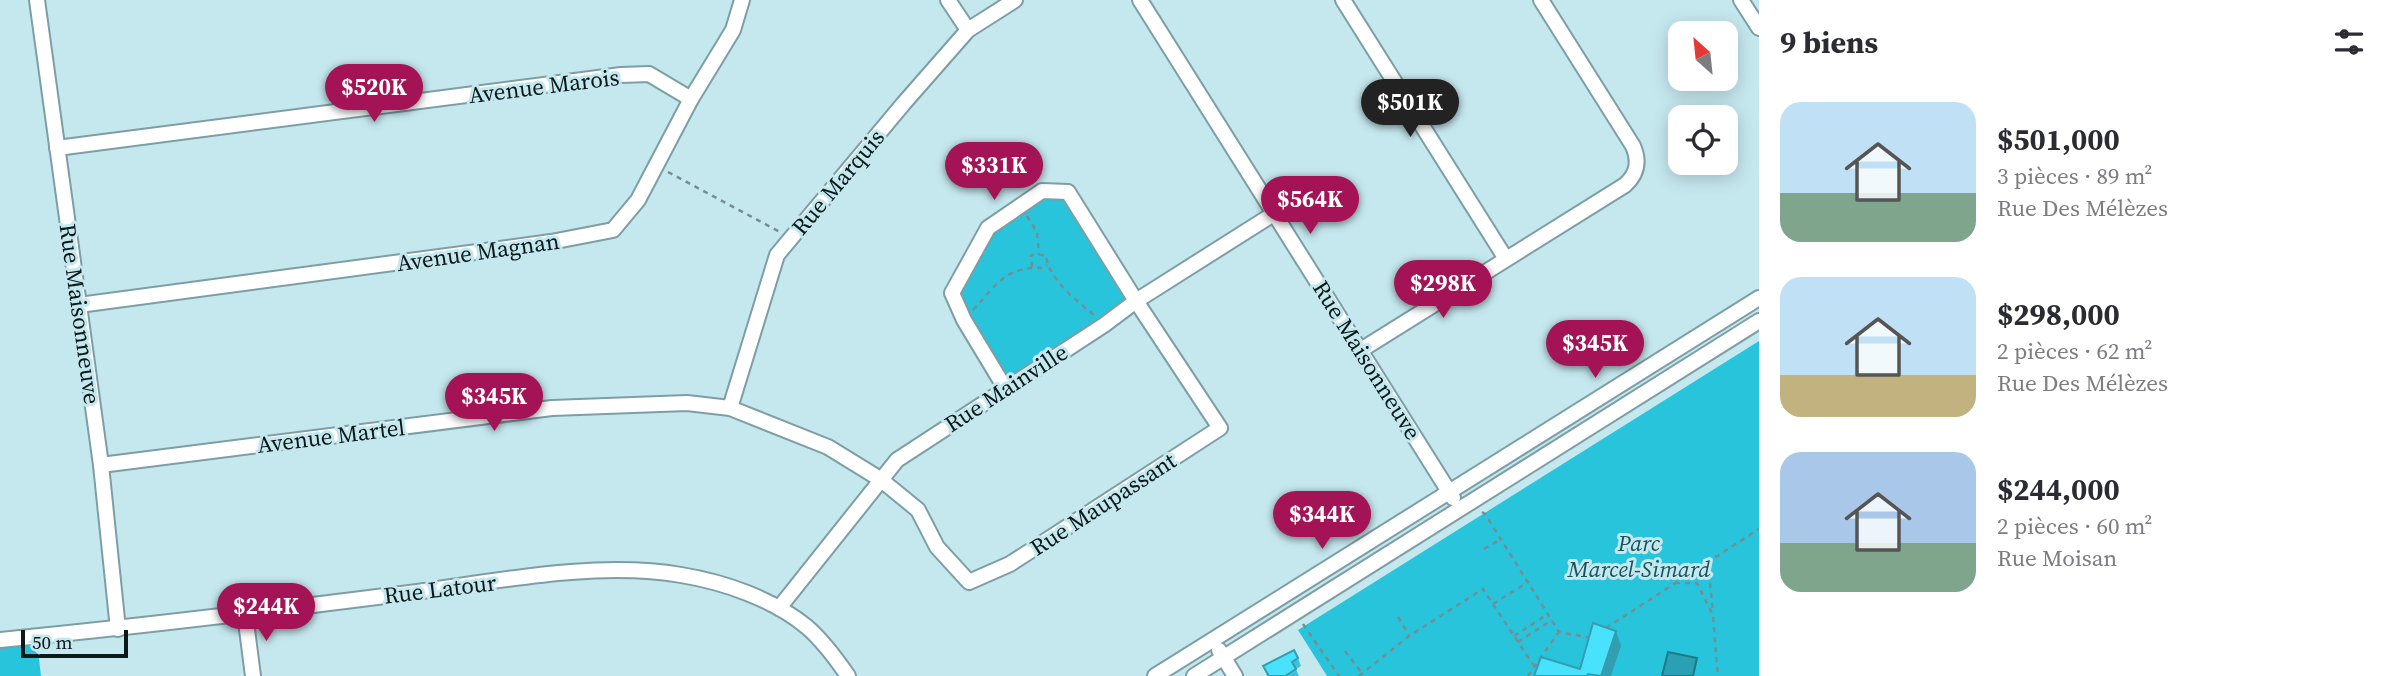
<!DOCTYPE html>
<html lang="fr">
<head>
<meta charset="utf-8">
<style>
  :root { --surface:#fff; --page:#f2f2f3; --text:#2b2b33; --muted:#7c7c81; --accent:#a41355 }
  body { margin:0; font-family:"Source Serif 4",serif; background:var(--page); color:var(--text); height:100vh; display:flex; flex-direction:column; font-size:26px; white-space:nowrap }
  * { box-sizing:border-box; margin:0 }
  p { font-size:23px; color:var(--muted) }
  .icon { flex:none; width:38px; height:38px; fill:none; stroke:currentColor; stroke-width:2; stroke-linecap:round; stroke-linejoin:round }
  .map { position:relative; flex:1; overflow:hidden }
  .side { display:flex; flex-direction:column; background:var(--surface); width:630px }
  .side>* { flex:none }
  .needle { width:46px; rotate:333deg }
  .controls { position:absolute; left:1668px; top:21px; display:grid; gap:14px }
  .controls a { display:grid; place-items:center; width:70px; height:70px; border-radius:14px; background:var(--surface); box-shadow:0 4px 18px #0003; font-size:35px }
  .scale { position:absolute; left:21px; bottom:18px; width:107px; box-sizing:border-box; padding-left:7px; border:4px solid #0c191b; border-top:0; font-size:19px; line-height:24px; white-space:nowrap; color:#0c191b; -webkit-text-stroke:5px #c5e8ef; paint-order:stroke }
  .price { position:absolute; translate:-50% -60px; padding:0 16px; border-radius:24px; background:var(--accent); color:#fff; font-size:23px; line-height:46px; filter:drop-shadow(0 2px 4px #0008) }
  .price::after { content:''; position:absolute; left:50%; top:42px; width:21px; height:16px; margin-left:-10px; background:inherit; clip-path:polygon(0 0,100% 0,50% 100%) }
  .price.active { background:#222; color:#fff }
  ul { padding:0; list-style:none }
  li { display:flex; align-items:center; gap:21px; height:175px; padding:0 21px }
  li span { display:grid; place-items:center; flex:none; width:196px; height:140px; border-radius:21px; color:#555 }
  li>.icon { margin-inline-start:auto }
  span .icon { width:84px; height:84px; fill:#fffc; stroke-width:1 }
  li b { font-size:30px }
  h2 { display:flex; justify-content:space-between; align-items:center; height:84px; padding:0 21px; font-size:30px }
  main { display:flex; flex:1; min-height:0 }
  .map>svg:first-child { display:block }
</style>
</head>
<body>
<main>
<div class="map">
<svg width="1759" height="676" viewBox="0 0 1759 676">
  <rect width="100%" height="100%" fill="#c5e8ef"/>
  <g fill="#28c4dc">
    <path d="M1042,191l26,1 68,109 -131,87 -53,-95 36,-65z"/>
    <path d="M1759,341v335h-432l-29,-46z"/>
    <path d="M37,642l4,34h-41v-29z"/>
  </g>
  <path fill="#29a0b3" stroke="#207885" stroke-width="2" d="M1668,652l29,6 -4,18h-31z"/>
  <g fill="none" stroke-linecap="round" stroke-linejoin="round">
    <g stroke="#7d9ea4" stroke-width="18">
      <g id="minor">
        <path d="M37,0l64,465 17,164"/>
        <path d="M948,0l20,30"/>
        <path d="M1140,0l313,498"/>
        <path d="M1343,0l163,259"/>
        <path d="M1741,0l18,28"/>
        <path d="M57,148l564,-73 28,-1 42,25"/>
        <path d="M79,305l472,-63 62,-12 25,-30 53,-101 42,-69 9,-30"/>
        <path d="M1361,350l264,-165c12,-11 15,-23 8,-39l-92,-146"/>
        <path d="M730,408l47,-153 127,-152 64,-73 47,-30"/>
        <path d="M101,465l451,-57 135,-5 43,5 98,39 52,32 38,31 19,37 32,35 41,-18 210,-136 -84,-127 -68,-109 -26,-1 -54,37 -36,65 12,27 41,68"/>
        <path d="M779,608l118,-148 207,-135 32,-24 139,-88"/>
        <path d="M245,614l8,62"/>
        <path d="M0,640c134,-13 267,-29 401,-46 87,-11 193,-34 280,-19 43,7 92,24 126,52 15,13 30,33 41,49"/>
        <path d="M1219,650l16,26"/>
        <path d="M1155,676l604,-378"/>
        <path d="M1194,676l565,-355"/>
      </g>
    </g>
    <g stroke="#758e93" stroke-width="2.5" stroke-dasharray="5 5" stroke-linecap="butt">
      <path d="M668,172l112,60"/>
      <path d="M1027,216l10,16 2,23"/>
      <path d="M1032,267l-1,-12h15c2,24 30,45 48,60"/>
      <path d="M973,310c24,-26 33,-44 71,-42l3,-3"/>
      <path d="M1482,512l3,2 74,118 33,6"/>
      <path d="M1484,549l17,-10"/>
      <path d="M1708,563l5,49"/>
      <path d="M1675,583h22l16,32 5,61"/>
      <path d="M1493,604l35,-22"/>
      <path d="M1398,617l11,18"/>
      <path d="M1303,624l36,52"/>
      <path d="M1606,628l153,-99"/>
      <path d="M1514,636l34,-22"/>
      <path d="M1518,642l34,-22"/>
      <path d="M1345,651l17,22"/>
      <path d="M1359,676l50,-40 74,-47 51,77"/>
      <path d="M1528,676l30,-43"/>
    </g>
    <use href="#minor" stroke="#fff" stroke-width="14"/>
  </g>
  <path fill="#3fc2d9" d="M1298,658l3,8 -5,3 3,7h-32l-4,-10z"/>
  <path fill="#339eb0" d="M1616,631l5,15 -10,30h-10z"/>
  <g fill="#49e2fc" stroke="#339eb0" stroke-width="2">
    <path d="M1593,623l23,8 -15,45 -13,-2 -1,2h-53l7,-19 39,12z"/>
    <path d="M1294,650l4,8 -6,4 4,7 -11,7h-16l-6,-10z"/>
  </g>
  <g text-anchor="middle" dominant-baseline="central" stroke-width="6" stroke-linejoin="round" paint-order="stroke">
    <g font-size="23" fill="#0c191b" stroke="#c5e8ef">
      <text transform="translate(544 86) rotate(-7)">Avenue Marois</text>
      <text transform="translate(838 182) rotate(-50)">Rue Marquis</text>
      <text transform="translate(478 252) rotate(-8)">Avenue Magnan</text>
      <text transform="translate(80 314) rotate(82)">Rue Maisonneuve</text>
      <text transform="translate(1367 360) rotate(58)">Rue Maisonneuve</text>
      <text transform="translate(1006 388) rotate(-33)">Rue Mainville</text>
      <text transform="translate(331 436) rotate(-7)">Avenue Martel</text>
      <text transform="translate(1103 504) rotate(-33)">Rue Maupassant</text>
      <text transform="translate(440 589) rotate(-7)">Rue Latour</text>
    </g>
    <g font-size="23" font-style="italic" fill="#15555f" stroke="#c5e8ef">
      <text x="1639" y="543">Parc<tspan x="1639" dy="26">Marcel-Simard</tspan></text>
    </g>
  </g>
</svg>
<div class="controls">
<a><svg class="needle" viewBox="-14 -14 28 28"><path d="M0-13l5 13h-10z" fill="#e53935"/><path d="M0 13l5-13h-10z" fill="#7c7c81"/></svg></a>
<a><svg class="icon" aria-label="locate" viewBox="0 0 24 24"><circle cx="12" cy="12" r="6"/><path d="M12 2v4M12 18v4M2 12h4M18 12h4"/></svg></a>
</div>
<div class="scale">50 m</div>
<b class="price" style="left:374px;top:124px">$520K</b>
<b class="price active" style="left:1410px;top:139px">$501K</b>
<b class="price" style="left:994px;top:202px">$331K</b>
<b class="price" style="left:1310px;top:236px">$564K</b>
<b class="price" style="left:1443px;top:320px">$298K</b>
<b class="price" style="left:1595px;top:380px">$345K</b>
<b class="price" style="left:494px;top:433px">$345K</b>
<b class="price" style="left:1322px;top:551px">$344K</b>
<b class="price" style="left:266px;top:643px">$244K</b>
</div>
<section class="side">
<h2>9 biens<svg class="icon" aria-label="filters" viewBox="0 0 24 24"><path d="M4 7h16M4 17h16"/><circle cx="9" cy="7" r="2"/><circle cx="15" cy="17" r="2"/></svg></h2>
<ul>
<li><span style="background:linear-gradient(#bfe0f5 65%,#7fa58c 0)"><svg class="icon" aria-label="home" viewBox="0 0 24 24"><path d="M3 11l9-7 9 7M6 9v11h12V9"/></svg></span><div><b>$501,000</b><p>3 pièces · 89 m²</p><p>Rue Des Mélèzes</p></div></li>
<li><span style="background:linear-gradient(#bfe0f5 70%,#c2b280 0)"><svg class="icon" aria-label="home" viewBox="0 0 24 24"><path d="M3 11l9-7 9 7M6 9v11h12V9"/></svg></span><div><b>$298,000</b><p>2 pièces · 62 m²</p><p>Rue Des Mélèzes</p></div></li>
<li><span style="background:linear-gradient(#a9c7e8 65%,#7fa58c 0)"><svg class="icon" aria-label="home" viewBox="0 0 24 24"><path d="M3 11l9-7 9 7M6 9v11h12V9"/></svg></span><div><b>$244,000</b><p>2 pièces · 60 m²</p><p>Rue Moisan</p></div></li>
</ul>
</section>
</main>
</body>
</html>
